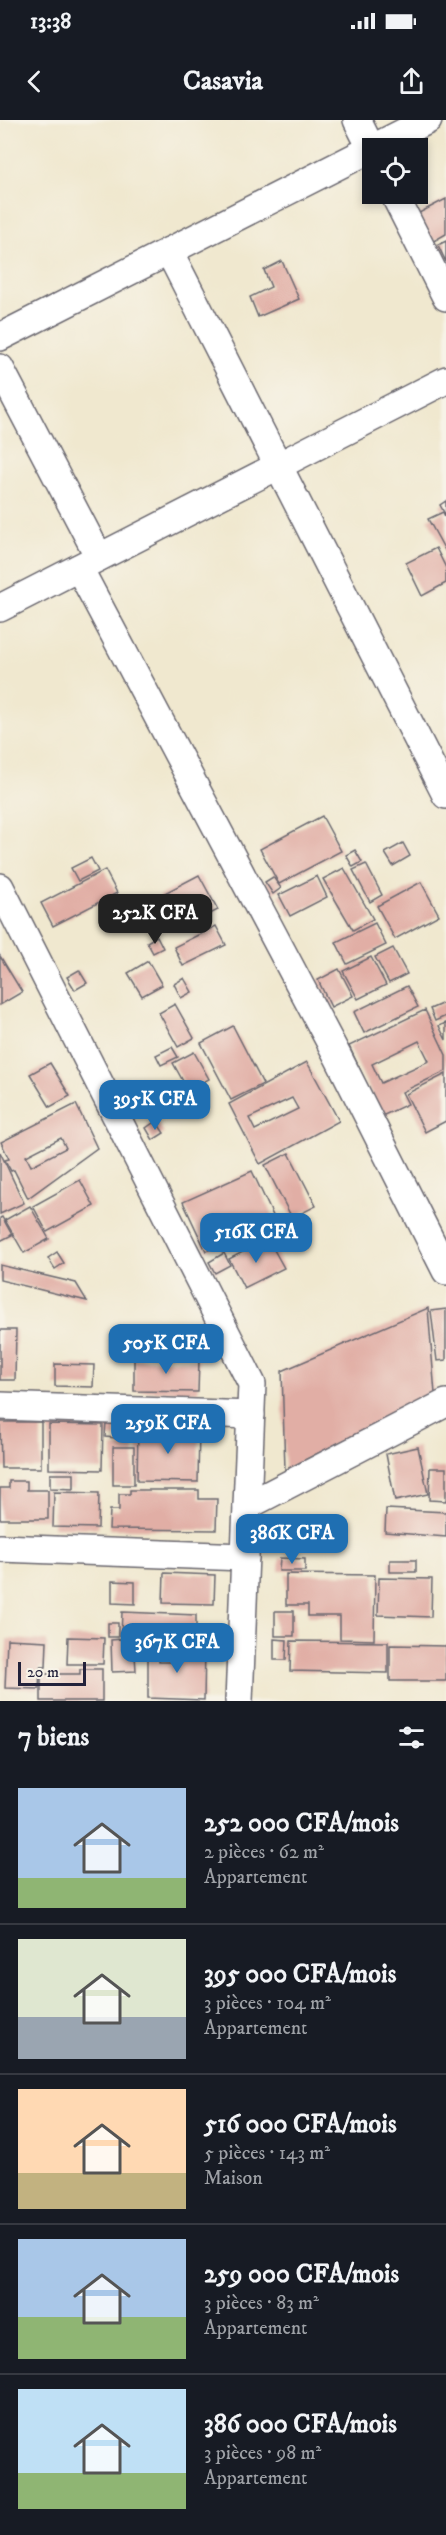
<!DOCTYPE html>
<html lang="fr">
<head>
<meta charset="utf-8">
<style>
  :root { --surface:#171b24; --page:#242831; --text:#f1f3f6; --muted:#9ea1a6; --line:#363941; --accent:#1f6fb2 }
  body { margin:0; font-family:"IM FELL DW Pica",serif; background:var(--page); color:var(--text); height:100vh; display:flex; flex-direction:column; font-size:22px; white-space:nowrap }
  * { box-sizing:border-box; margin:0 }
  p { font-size:20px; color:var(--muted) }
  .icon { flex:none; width:33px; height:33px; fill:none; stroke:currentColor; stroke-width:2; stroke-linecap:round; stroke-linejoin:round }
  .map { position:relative; height:1581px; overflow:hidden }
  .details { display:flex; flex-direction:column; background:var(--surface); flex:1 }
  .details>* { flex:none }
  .tools { position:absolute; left:362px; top:18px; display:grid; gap:12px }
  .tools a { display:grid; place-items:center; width:66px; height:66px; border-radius:0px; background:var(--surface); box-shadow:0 3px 9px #0003; font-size:30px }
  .scale { position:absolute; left:18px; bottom:15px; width:68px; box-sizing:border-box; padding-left:6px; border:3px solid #22223b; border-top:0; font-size:16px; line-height:21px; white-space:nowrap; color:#22223b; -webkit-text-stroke:4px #f7f3e8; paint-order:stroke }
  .price { position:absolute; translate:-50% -51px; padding:0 14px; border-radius:12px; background:var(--accent); color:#fff; font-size:20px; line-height:39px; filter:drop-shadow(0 2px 3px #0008) }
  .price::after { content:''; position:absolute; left:50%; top:36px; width:18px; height:14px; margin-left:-9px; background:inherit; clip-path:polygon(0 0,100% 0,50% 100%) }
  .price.active { background:#222; color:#fff }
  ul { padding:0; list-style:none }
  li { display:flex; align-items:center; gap:18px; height:150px; padding:0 18px }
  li+li { border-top:2px solid var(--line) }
  li span { display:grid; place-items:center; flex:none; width:168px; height:120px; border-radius:0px; color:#555 }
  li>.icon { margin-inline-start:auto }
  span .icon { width:72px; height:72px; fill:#fffc; stroke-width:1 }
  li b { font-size:26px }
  h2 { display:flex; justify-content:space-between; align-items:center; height:72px; padding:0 18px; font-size:26px }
  .status { display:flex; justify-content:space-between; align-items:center; height:42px; padding:0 30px; background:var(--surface); direction:ltr }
  .status svg { height:16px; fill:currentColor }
  header { display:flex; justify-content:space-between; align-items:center; height:78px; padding:0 18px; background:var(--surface); font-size:27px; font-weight:700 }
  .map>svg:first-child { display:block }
</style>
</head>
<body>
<div class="status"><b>13:38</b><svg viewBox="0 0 49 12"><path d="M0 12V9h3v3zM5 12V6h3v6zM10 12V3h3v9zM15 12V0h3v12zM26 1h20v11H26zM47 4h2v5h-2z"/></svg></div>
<header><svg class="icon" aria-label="back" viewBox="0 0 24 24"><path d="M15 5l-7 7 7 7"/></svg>Casavia<svg class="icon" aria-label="share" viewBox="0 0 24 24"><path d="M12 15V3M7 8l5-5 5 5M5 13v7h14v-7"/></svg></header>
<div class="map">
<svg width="446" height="1581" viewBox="0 0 446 1581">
  <rect width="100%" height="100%" fill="#f7f3e8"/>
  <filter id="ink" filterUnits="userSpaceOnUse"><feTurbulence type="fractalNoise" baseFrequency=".0167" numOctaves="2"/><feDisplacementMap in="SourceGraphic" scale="12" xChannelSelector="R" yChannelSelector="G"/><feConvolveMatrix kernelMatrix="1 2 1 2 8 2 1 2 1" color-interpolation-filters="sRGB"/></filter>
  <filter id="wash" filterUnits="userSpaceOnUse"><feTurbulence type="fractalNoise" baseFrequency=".008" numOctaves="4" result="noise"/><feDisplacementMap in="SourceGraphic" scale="24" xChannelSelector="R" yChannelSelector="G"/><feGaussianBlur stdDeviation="1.35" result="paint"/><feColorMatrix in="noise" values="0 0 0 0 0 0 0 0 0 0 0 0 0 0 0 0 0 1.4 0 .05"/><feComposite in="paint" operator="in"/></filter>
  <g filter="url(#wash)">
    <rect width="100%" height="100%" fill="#f0e8cf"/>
    <g id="blocks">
      <g fill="#e1aea5" fill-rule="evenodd">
        <path d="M446,79v35l-14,8 -15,-28z"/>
        <path d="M446,121v21l-8,-17z"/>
        <path d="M282,141l17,38 -41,18 -8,-20 21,-10 -7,-17z"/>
        <path d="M446,381v15l-6,-11z"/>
        <path d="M443,392l3,7v33l-18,-33z"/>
        <path d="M436,428l10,20v15l-24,13 -16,-33z"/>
        <path d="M322,696l19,35 -62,33 -19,-35z"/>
        <path d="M403,723l7,13 -17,10 -8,-13z"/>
        <path d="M355,730l7,12 -9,5 -7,-12z"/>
        <path d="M91,738l7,13 -20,10 -7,-13z"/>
        <path d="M366,744l16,31 -12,7 -17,-32z"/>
        <path d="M344,748l29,51 -20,11 -30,-51z"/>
        <path d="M105,750l12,23 -64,33 -12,-23z"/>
        <path d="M199,755l19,35 -40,20 -19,-34z"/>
        <path d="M317,756l10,21 -37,19 -11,-21z"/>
        <path d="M273,757l8,11 -8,6 -8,-12z"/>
        <path d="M421,762l18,33 -44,24 -18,-33z"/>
        <path d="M375,803l11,22 -39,19 -11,-22z"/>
        <path d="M216,806l10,19 -43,21 -9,-19z"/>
        <path d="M157,816l6,12 -10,5 -6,-11z"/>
        <path d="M393,828l14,26 -18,9 -14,-26z"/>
        <path d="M0,836l22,36 -22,13z"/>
        <path d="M371,837l15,28 -28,14 -15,-28z"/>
        <path d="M148,841l14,24 -20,11 -14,-23z"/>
        <path d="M339,849l14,27 -22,11 -13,-27z"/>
        <path d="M79,850l8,13 -12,7 -8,-13z"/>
        <path d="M184,858l8,14 -11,6 -7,-14z"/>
        <path d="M407,866l11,21 -54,26 -10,-21z"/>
        <path d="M446,882v14l-11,5 -5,-12z"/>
        <path d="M175,884l19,34 -16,9 -19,-34z"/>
        <path d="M425,890l21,45v16l-44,21 6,12 -26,12 -33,-70zM419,921l10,20 -48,22 -9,-19z"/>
        <path d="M446,903v17l-7,-14z"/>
        <path d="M233,906l30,58 -32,16 -30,-57z"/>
        <path d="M172,927l6,10 -17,8 -5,-10z"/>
        <path d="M194,932l15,27 -21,11 -15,-27z"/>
        <path d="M307,942l32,59 -79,43 -31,-60zM292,978l6,11 -43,21 -6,-12z"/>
        <path d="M50,943l20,33 -20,11 -20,-33z"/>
        <path d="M446,954v47l-21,11 -19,-38z"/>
        <path d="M76,984l21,44 -69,50 -14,-28 -3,1 -6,-11 4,-1 -8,-17zM61,1018l5,10 -35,18 -5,-10z"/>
        <path d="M156,1001l8,12 -11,7 -7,-12z"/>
        <path d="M0,1032l24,51 -24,11z"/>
        <path d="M289,1033l27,53 -24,12 -27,-53z"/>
        <path d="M252,1051l23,49 -69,31 -23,-49z"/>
        <path d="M80,1060l14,26 -47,26 -14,-26z"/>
        <path d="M30,1086l19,33 -25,14 -19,-33z"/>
        <path d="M2,1097l10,18 -12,6v-23z"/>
        <path d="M268,1119l16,29 -40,20 -15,-29z"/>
        <path d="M57,1132l7,11 -9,6 -7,-11z"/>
        <path d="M224,1133l6,12 -15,8 -6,-11z"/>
        <path d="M0,1145l76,18 11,18 -87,-21z"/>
        <path d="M428,1188l7,86 -150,76 -3,-99z"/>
        <path d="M446,1189v51l-9,1 -6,-50z"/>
        <path d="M0,1210h16l-1,50h-15z"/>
        <path d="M134,1239l65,1 -1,32 -64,-1z"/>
        <path d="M55,1244l39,1 -1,22 -38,-1z"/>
        <path d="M106,1301h11l-1,17 -11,-1z"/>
        <path d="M0,1302h41v46h-40z"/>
        <path d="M49,1304l54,1 -1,45 -53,-1z"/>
        <path d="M138,1308l61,1 -1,53 -61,-1z"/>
        <rect x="113" y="1327" width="21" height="38"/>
        <path d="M418,1327l10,47 -33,7 -9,-47z"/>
        <path d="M430,1348h16v33l-17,-1z"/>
        <path d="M50,1354h24v15l-24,-1z"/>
        <path d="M9,1361h18v9h21v29h-48v-31h9z"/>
        <path d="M130,1370h69v9h18l-1,31 -107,-1 1,-19h9v-16h11z"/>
        <path d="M54,1372l45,1 -1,35 -45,-1z"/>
        <path d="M386,1389l60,3v25l-61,-5z"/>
        <path d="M280,1438l25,1v12h-26z"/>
        <rect x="390" y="1440" width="26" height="12"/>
        <path d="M164,1453l51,2 -1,29 -51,-1z"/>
        <path d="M286,1454l89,1 -1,65 -34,-1v-23h-32v-11h-22z"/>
        <path d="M379,1458l53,1 -1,38 -53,-2z"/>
        <path d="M112,1461l23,1v22l-23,-1z"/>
        <rect x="275" y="1491" width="19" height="25"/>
        <path d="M122,1492l74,3v23l-75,-2z"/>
        <rect x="108" y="1503" width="10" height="14"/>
        <path d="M68,1517l36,1 -1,26h-36z"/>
        <path d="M134,1518l2,33 -24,1 -1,-32z"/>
        <path d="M7,1519l40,2 -1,26h-6l-1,22 -34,-1z"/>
        <path d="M274,1519l13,1 -1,20h-12z"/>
        <path d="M291,1521l97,1v31l-98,-2z"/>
        <path d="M148,1525l10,1 1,16h11v-16l35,1 -1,53 -56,-2z"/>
        <path d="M390,1525l56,1v35h-56z"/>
        <path d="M80,1549h22v32h-61v-27h39z"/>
      </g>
    </g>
  </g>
  <g filter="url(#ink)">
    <use href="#blocks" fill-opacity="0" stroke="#6a676f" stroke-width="1.5"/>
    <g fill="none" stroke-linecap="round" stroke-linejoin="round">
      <g stroke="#6a676f" stroke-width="30">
        <g id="minor">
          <path d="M357,0l15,30"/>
          <path d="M394,74l52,103"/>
          <path d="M169,131l277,544"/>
          <path d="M0,217l428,-217"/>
          <path d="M0,248l99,189"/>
          <path d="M79,448l259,489 108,214"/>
          <path d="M0,488l446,-228"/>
          <path d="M0,767l252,497 -13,317"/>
          <path d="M0,1286l251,9"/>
          <path d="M247,1386l199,-103"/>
          <path d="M0,1428l245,9"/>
        </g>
      </g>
      <use href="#minor" stroke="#fff" stroke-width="27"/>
    </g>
  </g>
</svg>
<div class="tools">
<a><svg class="icon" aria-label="locate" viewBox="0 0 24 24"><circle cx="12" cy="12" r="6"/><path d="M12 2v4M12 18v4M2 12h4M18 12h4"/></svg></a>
</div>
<div class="scale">20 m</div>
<b class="price active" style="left:155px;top:825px">252K CFA</b>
<b class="price" style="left:155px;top:1011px">395K CFA</b>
<b class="price" style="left:256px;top:1144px">516K CFA</b>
<b class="price" style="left:166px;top:1255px">505K CFA</b>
<b class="price" style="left:168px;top:1335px">259K CFA</b>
<b class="price" style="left:292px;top:1445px">386K CFA</b>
<b class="price" style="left:177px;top:1554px">367K CFA</b>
</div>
<section class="details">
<h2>7 biens<svg class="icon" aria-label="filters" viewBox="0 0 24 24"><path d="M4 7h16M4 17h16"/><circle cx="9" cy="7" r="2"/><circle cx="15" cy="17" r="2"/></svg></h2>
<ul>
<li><span style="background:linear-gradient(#a9c7e8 75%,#8fb573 0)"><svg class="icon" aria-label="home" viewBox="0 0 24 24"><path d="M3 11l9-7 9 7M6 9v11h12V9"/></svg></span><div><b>252 000 CFA/mois</b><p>2 pièces · 62 m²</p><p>Appartement</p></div></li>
<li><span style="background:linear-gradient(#dfe7d0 65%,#9aa5b1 0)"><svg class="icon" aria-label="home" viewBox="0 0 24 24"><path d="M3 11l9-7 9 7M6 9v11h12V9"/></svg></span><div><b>395 000 CFA/mois</b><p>3 pièces · 104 m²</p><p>Appartement</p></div></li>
<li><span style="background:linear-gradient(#ffd9b3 70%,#c2b280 0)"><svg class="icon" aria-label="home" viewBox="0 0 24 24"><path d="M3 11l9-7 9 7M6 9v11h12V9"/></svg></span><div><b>516 000 CFA/mois</b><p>5 pièces · 143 m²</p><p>Maison</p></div></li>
<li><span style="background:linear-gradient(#a9c7e8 65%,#8fb573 0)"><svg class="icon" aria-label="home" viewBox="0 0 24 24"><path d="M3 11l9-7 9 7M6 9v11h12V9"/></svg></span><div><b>259 000 CFA/mois</b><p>3 pièces · 83 m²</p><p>Appartement</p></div></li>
<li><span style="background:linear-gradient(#bfe0f5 70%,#8fb573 0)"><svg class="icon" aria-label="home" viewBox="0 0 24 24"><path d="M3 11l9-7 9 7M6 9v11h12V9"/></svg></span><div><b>386 000 CFA/mois</b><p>3 pièces · 98 m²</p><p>Appartement</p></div></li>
</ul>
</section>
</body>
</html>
